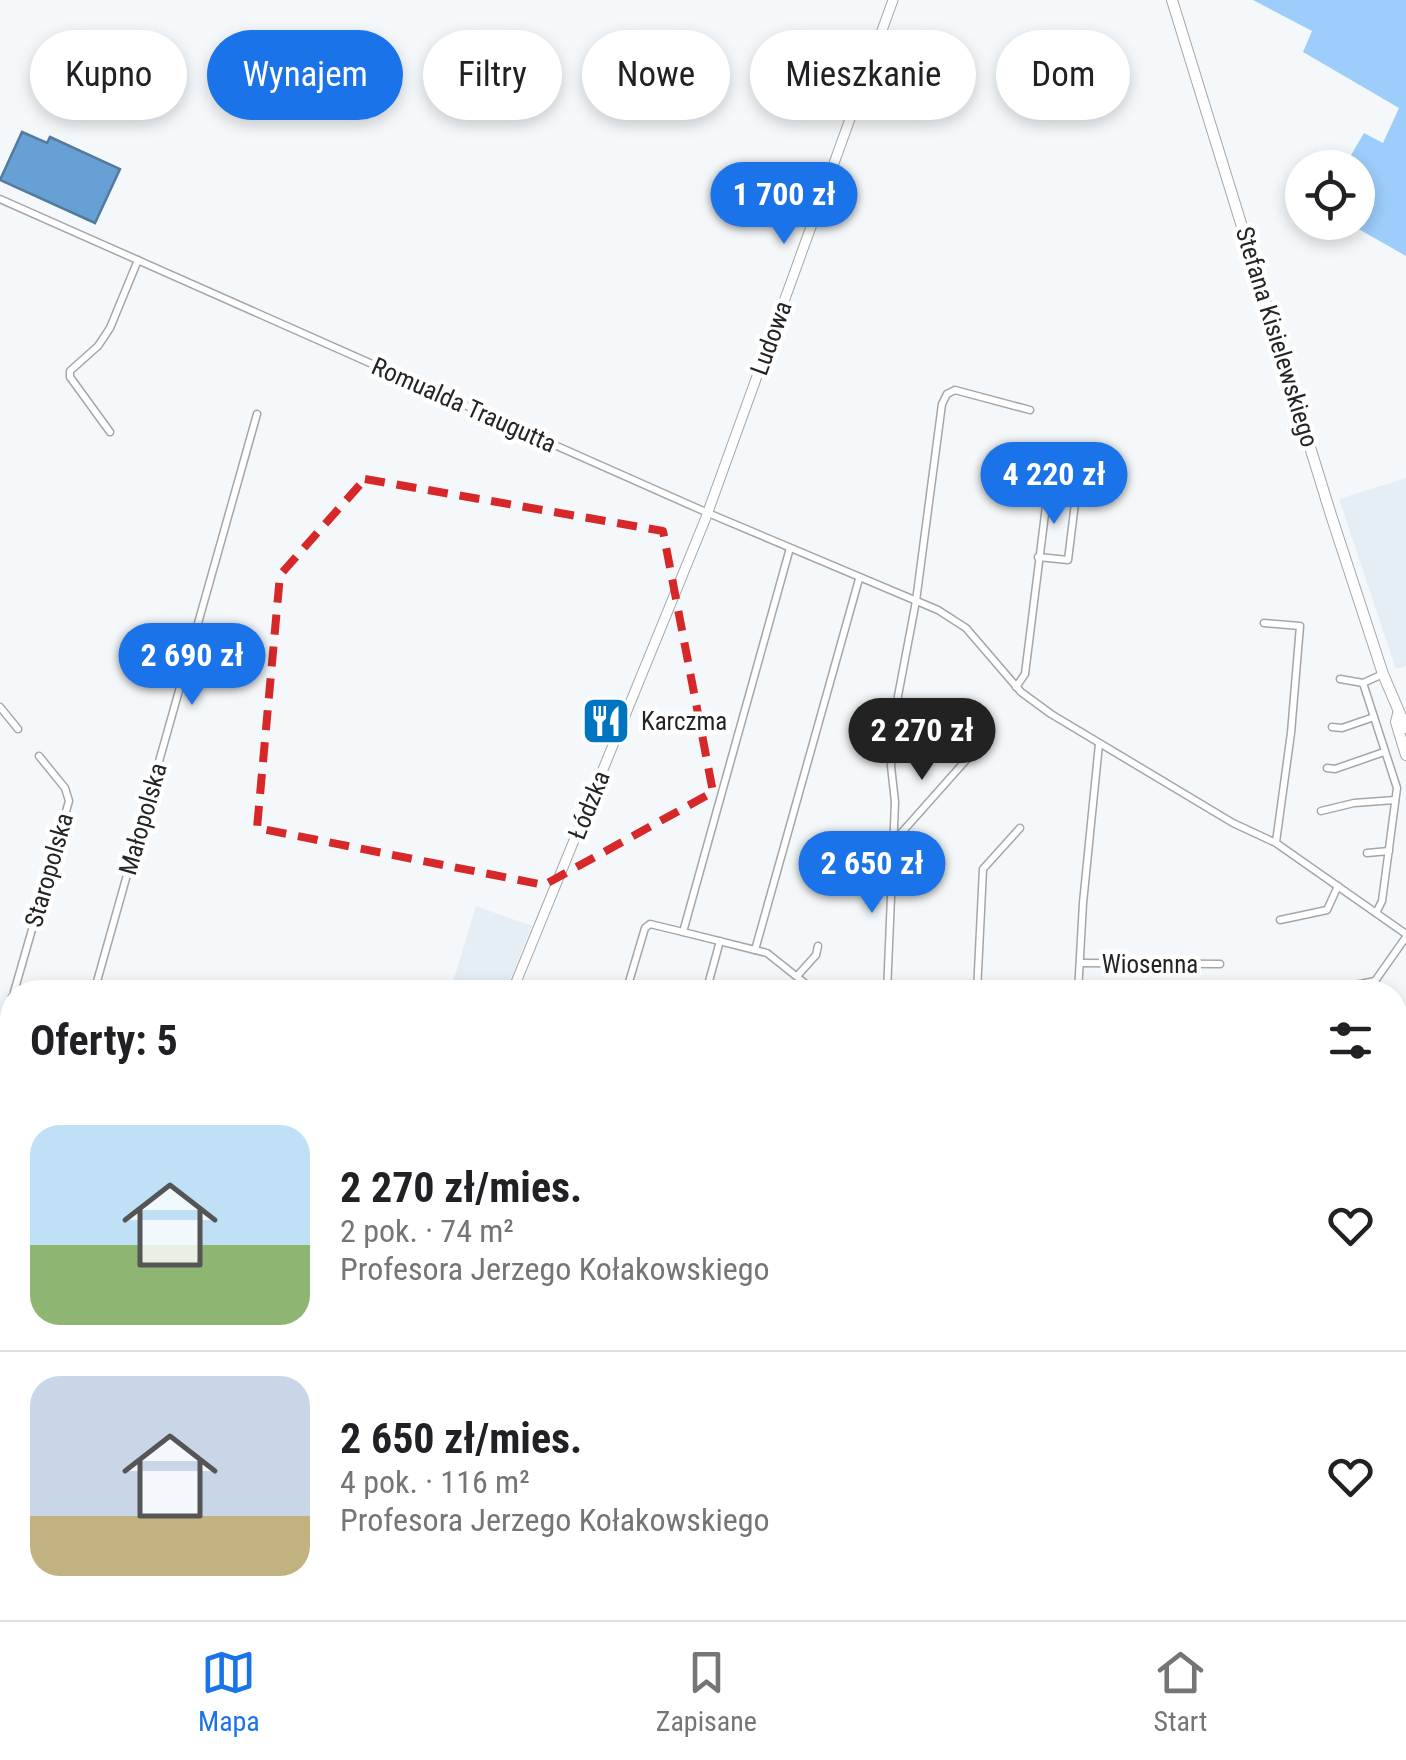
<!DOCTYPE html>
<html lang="pl">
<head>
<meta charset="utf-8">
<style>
  :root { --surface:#fff; --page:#f2f2f2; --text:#202124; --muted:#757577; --line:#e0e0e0; --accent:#1a73e8 }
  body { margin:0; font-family:"Roboto Condensed",sans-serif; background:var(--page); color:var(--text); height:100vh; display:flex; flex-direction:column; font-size:38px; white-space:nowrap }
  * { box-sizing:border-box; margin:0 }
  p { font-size:32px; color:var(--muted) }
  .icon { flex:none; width:55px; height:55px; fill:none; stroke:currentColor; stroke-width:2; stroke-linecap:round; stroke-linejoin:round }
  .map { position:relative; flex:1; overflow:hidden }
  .sheet { position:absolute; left:0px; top:980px; width:1408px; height:640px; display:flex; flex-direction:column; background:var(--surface); border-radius:40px 40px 0 0; box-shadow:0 5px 15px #0003 }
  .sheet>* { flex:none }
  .hud { position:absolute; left:30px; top:30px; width:1348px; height:90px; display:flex; gap:20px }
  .fabs { position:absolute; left:1285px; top:150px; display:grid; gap:20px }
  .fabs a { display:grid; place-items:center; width:90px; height:90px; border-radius:50%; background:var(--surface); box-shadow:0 5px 15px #0003; font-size:50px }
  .price { position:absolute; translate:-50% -85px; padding:0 22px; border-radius:35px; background:var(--accent); color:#fff; font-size:32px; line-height:65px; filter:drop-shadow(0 2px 5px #0008) }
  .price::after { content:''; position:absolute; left:50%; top:60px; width:30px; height:22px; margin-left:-15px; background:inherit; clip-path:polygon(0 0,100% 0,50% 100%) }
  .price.active { background:#222; color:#fff }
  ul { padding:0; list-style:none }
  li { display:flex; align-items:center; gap:30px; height:250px; padding:0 30px }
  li+li { border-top:2px solid var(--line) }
  li span { display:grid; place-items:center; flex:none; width:280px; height:200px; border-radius:30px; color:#555 }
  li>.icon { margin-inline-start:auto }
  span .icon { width:120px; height:120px; fill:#fffc; stroke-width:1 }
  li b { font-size:42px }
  h2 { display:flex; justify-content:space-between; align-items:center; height:120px; padding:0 30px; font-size:42px }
  .chip { padding:0 35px; border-radius:45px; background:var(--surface); box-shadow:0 5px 15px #0003; font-size:35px; line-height:90px }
  .chip.active { background:var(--accent); color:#fff }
  .menu { display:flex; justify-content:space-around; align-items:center; height:140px; border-top:2px solid var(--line); background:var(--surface); font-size:28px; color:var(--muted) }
  .menu a { display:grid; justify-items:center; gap:5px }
  .menu .active { color:var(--accent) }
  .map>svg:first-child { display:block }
</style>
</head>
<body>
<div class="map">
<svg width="1406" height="1620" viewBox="0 0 1406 1620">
  <rect width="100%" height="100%" fill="#f5f8fa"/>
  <g fill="#e5edf5">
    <path d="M1406,478v188l-10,3 -57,-170z"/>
    <path d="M476,906l56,20 -27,66h-55z"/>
    <path d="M810,1608h202l-73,12h-130z"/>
  </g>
  <path fill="#9dcdfb" d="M1253,0h153v256l-58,-33 10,-1v-54l-14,-1 20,-34 19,10 16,-35 -96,-56 9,-21z"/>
  <path fill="#67a0d4" stroke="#537ba0" stroke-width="2.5" d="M22,132l25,11 3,-6 70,32 -25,54 -95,-43z"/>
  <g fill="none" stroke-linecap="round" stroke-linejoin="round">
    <g stroke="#a4a6a9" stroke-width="9">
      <g id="minor">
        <path d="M0,199l708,314 230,97 28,18 55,64 30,22 182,109 43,20 130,91"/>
        <path d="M110,432l-40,-55v-6l28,-25 12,-18 28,-68"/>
        <path d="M1038,557l30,3 7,-57"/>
        <path d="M1264,623l36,3 -9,107 -15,109"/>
        <path d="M1340,679l23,4"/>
        <path d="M1016,687l9,-13 28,-224"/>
        <path d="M0,707l18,22"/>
        <path d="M1332,727l10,1 32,-11"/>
        <path d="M1327,768l8,1 49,-17"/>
        <path d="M1321,811l33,-8 41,-3"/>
        <path d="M895,840l80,-90"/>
        <path d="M1367,853l22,-2"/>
        <path d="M1376,913l6,-12 15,-113 -34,-105 20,-9"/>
        <path d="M1280,920l47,-10 11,-24"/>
        <path d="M683,932l84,21 44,35 69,4"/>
        <path d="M755,950l104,-371"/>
        <path d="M1080,963l140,1"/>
        <path d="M798,975l18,-20 2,-9"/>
        <path d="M14,992l55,-191 -4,-13 -26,-32"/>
        <path d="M94,992l163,-578"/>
        <path d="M626,992l19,-64 5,-4 33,8 107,-384"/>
        <path d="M706,992l14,-51"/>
        <path d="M887,992l8,-190 -4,-36 7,-70 18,-95 26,-197 5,-10 8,-4 75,20"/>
        <path d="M977,992l6,-123 37,-41"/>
        <path d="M1078,992l5,-89 16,-159"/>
        <path d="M1320,992l55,-11"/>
        <path d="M1378,992l-3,-11 31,-44"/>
        <path d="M0,1043l12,-46"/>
        <path d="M1395,1047l11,35"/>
        <path d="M1395,1135l11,-2"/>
        <path d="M0,1243l12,8"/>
        <path d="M1395,1246l11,-1"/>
        <path d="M0,1326l12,-22"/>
        <path d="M0,1386l12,-2"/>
        <path d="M1395,1492l11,2"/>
        <path d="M1395,1534l3,-14"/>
        <path d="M620,1608l20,4"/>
        <path d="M1019,1608l2,12"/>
        <path d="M355,1620l3,-12"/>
        <path d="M432,1620l3,-12"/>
        <path d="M511,1620l3,-12"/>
        <path d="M639,1620l2,-12"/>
        <path d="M800,1620l1,-12"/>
        <path d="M1216,1620l7,-12"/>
        <path d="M1292,1620l5,-7 13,3"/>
      </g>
    </g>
    <g stroke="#a4a6a9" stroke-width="11">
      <g id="tertiary">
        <path d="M512,992l193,-472 188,-520"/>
        <path d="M250,1620l5,-12"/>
      </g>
    </g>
    <g stroke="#a4a6a9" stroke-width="12">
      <g id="secondary">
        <path d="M1172,0l159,515 52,159 23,54"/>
        <path d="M1398,714l-2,8 10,33"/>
        <path d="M1395,1200l11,-2"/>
        <path d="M1395,1217l11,-2"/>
        <path d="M460,1620l3,-12"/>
        <path d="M477,1620l3,-12"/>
      </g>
    </g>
    <use href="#minor" stroke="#fff" stroke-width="6"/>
    <use href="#tertiary" stroke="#fff" stroke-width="9"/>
    <use href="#secondary" stroke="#fff" stroke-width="10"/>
  </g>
  <path fill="none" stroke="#d62828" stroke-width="8" stroke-dasharray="20 12" stroke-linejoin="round" d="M365,479l298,52 50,261 -169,93 -287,-57 23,-253z"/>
  <defs>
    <g id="restaurant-square" transform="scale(2.5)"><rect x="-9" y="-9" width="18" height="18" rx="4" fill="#0075bf" stroke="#fff"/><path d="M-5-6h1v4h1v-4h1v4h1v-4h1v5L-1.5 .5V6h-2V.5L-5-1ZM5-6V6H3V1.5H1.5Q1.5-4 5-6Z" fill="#fff"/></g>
  </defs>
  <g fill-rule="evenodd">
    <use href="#restaurant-square" x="606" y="721"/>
  </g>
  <g text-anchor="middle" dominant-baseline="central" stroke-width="9" stroke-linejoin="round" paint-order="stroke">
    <g font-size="25" fill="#232425" stroke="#fff">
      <text transform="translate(1277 337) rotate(73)">Stefana Kisielewskiego</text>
      <text transform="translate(771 338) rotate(-70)">Ludowa</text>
      <text transform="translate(464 405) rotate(24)">Romualda Traugutta</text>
      <text transform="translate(589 805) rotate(-68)">Łódzka</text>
      <text transform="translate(143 819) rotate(-74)">Małopolska</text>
      <text transform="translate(49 870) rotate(-74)">Staropolska</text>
      <text x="1150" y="964">Wiosenna</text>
    </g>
    <g font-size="25" fill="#232425" stroke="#fff" text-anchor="start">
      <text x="641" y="721">Karczma</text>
    </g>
  </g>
</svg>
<div class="fabs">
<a><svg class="icon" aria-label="locate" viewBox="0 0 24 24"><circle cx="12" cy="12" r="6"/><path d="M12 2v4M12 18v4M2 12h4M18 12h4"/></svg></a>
</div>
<b class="price" style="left:784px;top:247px">1 700 zł</b>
<b class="price" style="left:1054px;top:527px">4 220 zł</b>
<b class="price" style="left:192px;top:708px">2 690 zł</b>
<b class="price active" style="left:922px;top:783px">2 270 zł</b>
<b class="price" style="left:872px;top:916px">2 650 zł</b>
<div class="hud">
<a class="chip">Kupno</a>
<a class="chip active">Wynajem</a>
<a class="chip">Filtry</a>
<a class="chip">Nowe</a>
<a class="chip">Mieszkanie</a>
<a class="chip">Dom</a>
</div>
<section class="sheet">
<h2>Oferty: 5<svg class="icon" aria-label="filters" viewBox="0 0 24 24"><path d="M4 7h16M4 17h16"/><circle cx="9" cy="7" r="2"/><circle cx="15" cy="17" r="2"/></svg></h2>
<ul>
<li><span style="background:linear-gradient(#bfe0f5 60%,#8fb573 0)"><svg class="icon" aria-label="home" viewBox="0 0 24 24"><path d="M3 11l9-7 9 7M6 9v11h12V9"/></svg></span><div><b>2 270 zł/mies.</b><p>2 pok. · 74 m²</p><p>Profesora Jerzego Kołakowskiego</p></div><svg class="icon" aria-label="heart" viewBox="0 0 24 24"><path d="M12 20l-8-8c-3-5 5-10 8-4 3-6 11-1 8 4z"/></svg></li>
<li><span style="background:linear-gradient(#c9d6e8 70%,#c2b280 0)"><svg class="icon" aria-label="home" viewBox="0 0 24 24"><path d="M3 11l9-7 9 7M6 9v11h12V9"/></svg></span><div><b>2 650 zł/mies.</b><p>4 pok. · 116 m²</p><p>Profesora Jerzego Kołakowskiego</p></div><svg class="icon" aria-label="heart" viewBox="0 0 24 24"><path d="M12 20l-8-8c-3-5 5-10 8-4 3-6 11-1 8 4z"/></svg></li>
</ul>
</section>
</div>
<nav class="menu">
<a class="active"><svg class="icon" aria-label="map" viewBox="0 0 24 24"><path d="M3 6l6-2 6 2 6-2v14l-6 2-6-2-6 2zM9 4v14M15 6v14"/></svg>Mapa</a>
<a><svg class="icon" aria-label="saved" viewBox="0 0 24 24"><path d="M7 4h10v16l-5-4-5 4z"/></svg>Zapisane</a>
<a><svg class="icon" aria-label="home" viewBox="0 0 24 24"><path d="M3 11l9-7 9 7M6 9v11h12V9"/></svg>Start</a>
</nav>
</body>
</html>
